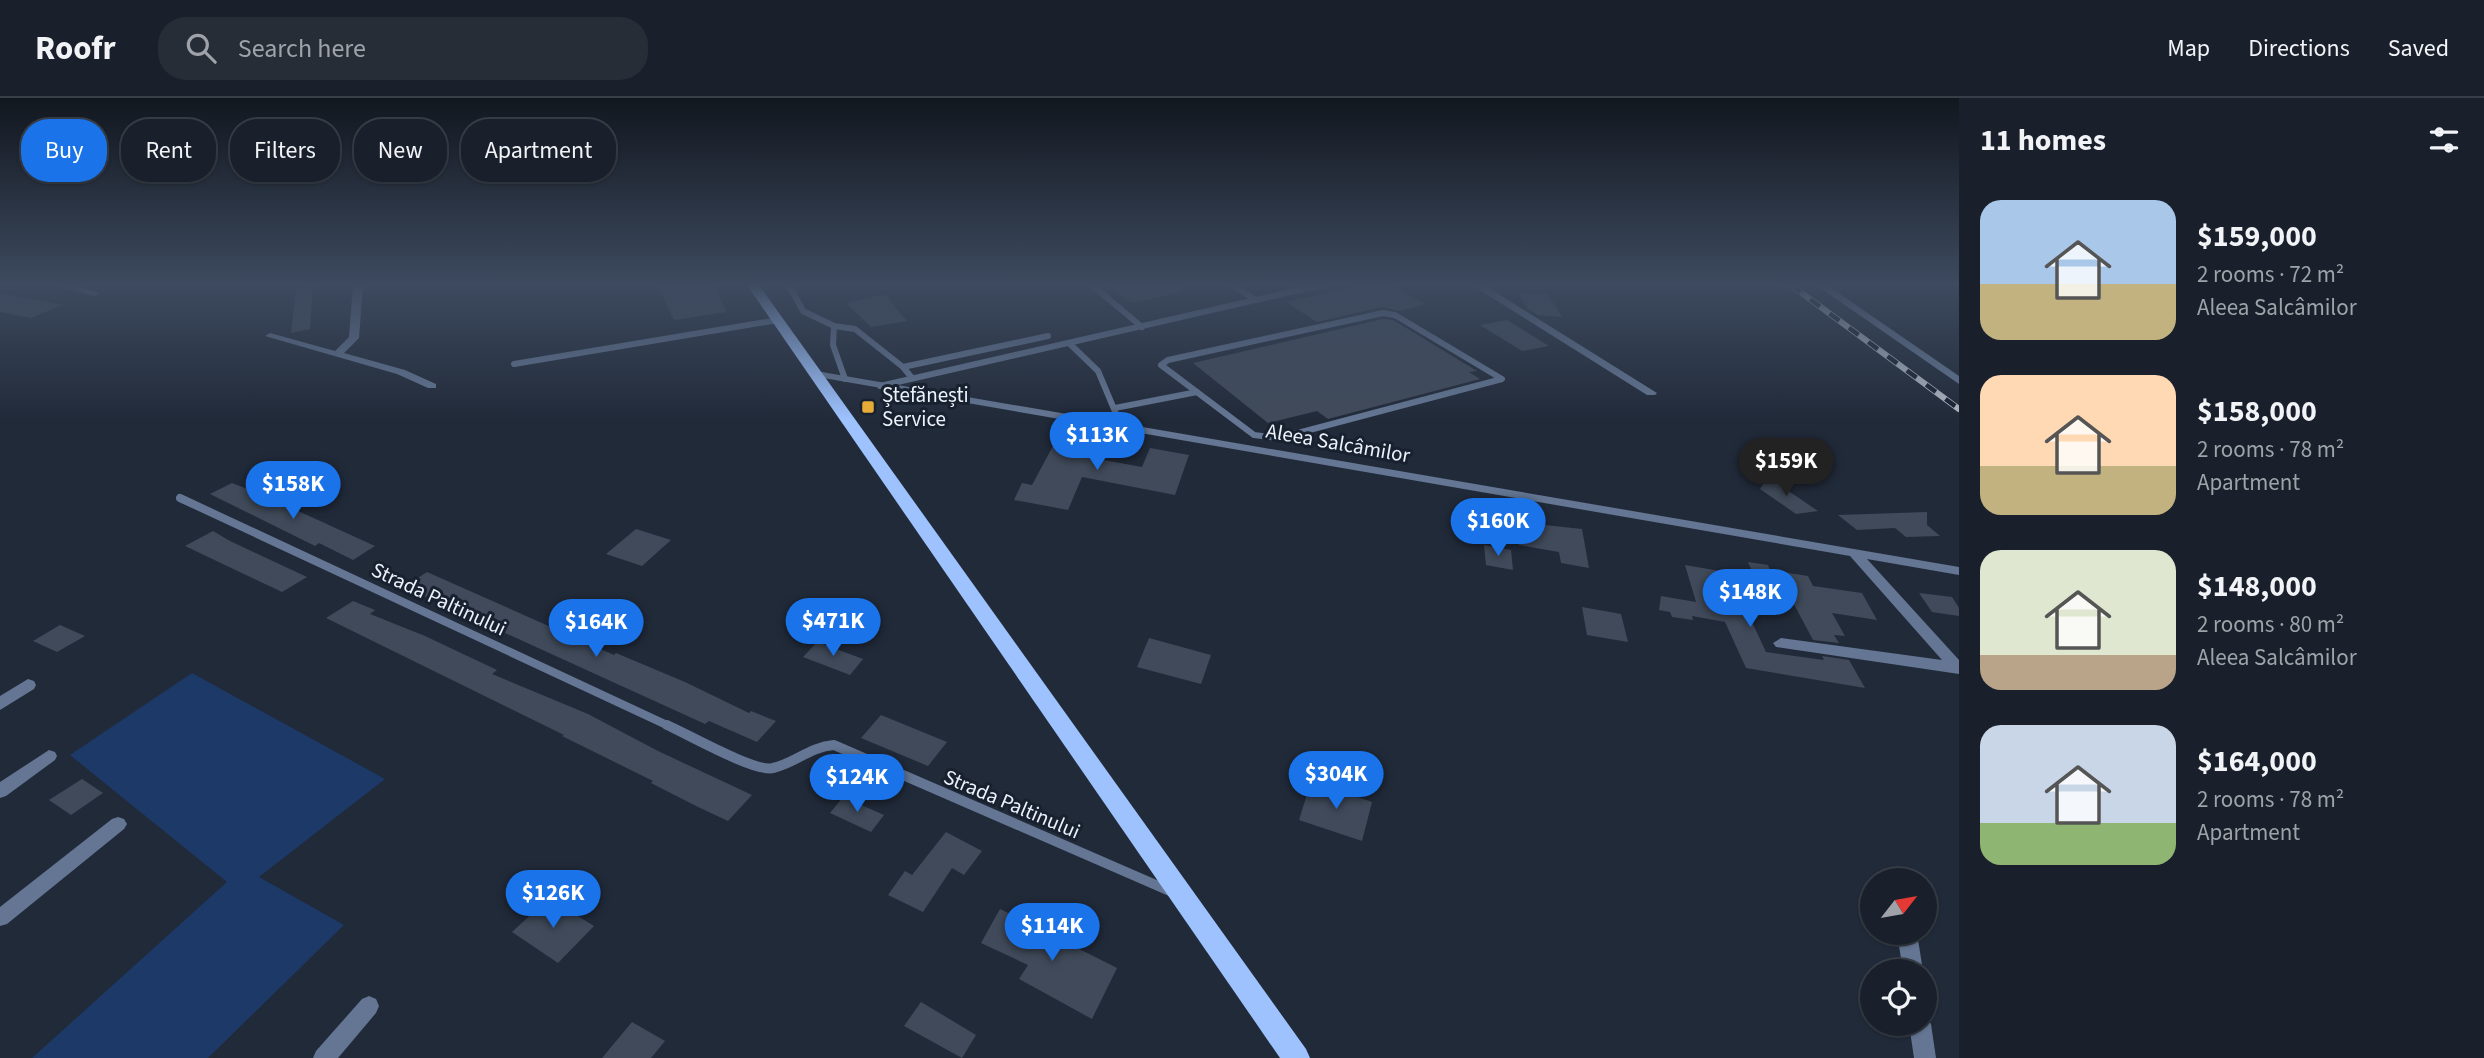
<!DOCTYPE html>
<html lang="en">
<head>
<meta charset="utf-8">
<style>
  :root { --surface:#19202b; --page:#262d37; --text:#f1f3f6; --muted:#9fa3a9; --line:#373e47; --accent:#1a73e8 }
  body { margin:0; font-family:"Source Sans 3",sans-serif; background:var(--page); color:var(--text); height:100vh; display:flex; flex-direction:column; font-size:26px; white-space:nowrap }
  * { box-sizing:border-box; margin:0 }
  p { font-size:23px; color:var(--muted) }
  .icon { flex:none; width:38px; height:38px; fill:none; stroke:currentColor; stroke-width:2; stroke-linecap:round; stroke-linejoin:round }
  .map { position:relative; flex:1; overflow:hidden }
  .sheet { display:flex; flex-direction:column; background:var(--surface); width:525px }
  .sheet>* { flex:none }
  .hud { position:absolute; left:21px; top:21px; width:665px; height:63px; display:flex; gap:14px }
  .needle { width:46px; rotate:59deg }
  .fabs { position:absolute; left:1860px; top:770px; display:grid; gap:14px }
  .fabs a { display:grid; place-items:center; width:77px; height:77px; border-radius:50%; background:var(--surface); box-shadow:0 2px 5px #0004,0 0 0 2px var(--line); font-size:35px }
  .price { position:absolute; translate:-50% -60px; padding:0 16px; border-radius:24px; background:var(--accent); color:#fff; font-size:23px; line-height:46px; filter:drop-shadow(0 2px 4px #0008) }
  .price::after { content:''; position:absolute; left:50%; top:42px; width:21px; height:16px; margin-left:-10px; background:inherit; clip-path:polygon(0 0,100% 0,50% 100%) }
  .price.current { background:#222; color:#fff }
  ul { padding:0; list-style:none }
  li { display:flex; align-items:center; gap:21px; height:175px; padding:0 21px }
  li span { display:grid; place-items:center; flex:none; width:196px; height:140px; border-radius:21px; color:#555 }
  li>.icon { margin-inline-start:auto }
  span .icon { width:84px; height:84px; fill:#fffc; stroke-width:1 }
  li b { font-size:30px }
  h2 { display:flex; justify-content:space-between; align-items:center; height:84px; padding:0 21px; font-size:30px }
  .tag { padding:0 24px; border-radius:28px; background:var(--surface); box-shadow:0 2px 5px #0004,0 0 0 2px var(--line); font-size:24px; line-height:63px }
  .tag.current { background:var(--accent); color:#fff }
  header { display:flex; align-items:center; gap:42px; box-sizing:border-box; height:98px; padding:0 35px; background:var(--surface); border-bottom:2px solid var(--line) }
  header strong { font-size:33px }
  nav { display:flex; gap:38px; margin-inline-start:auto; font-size:24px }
  .search { width:490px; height:63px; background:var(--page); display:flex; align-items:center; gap:18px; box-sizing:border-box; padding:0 24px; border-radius:28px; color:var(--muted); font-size:26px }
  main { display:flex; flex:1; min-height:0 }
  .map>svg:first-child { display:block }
</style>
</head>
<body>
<header>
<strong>Roofr</strong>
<div class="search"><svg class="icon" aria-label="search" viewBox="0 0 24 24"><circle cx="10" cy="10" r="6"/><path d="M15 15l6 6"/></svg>Search here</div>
<nav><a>Map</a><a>Directions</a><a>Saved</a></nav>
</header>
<main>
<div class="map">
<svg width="1959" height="960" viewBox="0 0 1959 960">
  <rect width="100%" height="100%" fill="#212a39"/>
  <path fill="#1c3968" d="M192,575l193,106 -126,98 85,48 -136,133h-176l195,-176 -157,-127z"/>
  <g fill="#404a5a">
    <path d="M657,187h58l11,27 -52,8z"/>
    <path d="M1108,187h74v7l-50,11z"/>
    <path d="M1363,187h28l34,19 -26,7 -17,-4 -65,15 -31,-20z"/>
    <path d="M313,189l-3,42 -19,4 5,-43z"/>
    <path d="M0,195l62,12 -31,13 -31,-6z"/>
    <path d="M1518,195l30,1 14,23 -24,-2 -10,-6z"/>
    <path d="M884,196l23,27 -36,6 -25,-24z"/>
    <path d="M1383,221l10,1 84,51 -8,1 11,7 -152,40 -11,-8 -49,12 -75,-60z"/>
    <path d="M1507,222l42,26 -27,5 -42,-26z"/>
    <path d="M1061,333l41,7 -9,20 49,9 8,-19 39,7 -14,40 -93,-18 -14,33 -54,-10 8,-17 10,2z"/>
    <path d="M1768,379l50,34 -22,3 -36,-25z"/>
    <path d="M232,385l31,12 112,51 -22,14 -34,-17 -4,3 -105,-52z"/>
    <path d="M1927,414v13l13,11 -34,1 -11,-9 -38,2 -19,-15z"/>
    <path d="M1516,424l66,7 7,39 -28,-5 -2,-11 -40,-7z"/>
    <path d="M636,431l35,11 -29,26 -36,-12z"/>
    <path d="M213,433l17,10 77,36 -25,15 -97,-46z"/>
    <path d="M1484,447l27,5 2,20 -27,-5z"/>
    <path d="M1748,464l20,3 2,5 38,6 5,10 49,7 15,27 -45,-7 13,23 -11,-1 5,8 -26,-3 -25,-47 -29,-5z"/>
    <path d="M1685,467l52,9 12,34 -4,-1 21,45 58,8 -2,-4 27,4 16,28 -119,-20 -21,-46 -33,-6 1,4 -21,-3 -2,-5 -11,-2 2,-14 35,6z"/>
    <path d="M427,474l187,83 2,-2 69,29 64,31 2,-2 25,10 -19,21 -48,-21 -4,3 -301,-137z"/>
    <path d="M1919,495l33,4 7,11v8l-27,-4z"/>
    <path d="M353,503l22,9 -5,4 55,22 72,34 -5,4 96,40 70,37 94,44 -24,26 -30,-14 -47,-24 2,-2 -91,-45 2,-1 -238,-117z"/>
    <path d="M1582,509l39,7 7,28 -41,-7z"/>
    <path d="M60,527l25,11 -28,16 -24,-11z"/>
    <path d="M1149,540l62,17 -10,29 -64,-17z"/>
    <path d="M817,544l46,17 -13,16 -47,-18z"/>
    <path d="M881,617l66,27 -19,24 -67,-28z"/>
    <path d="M82,681l21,14 -32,22 -22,-15z"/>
    <path d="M1311,683l61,21 -10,39 -63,-21z"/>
    <path d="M843,699l41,18 -13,17 -41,-19z"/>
    <path d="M946,734l36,19 -18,24 -12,-7 -29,44 -35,-17 17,-24 7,4z"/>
    <path d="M549,800l45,28 -36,37 -46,-31z"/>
    <path d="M1000,811l117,59 -25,51 -73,-40 9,-14 -47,-22z"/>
    <path d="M921,904l55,33 -14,23 -58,-32z"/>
    <path d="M632,924l33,19 -14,17h-49z"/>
  </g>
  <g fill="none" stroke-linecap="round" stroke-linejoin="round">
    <g stroke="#647693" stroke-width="6">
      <path d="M789,187l14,26 31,15 -1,19 12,34"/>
      <path d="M1092,187l50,42"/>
      <path d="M1232,187l24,15"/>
      <path d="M1383,215l12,2 107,64 -223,59 -25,-3 -93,-70 7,-5z"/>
      <path d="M834,228l21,3 48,38"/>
      <path d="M1069,245l29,28 24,57"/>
      <path d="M514,266l264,-44"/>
      <path d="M912,280l-9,-11 145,-31"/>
      <path d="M880,288l441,-101"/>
      <path d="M1115,310l82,-16"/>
    </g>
    <path stroke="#647693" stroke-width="8" d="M180,400l491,229"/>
    <path stroke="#647693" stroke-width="10" d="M667,627c20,9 89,48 106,43 22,-5 37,-21 61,-23l338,147"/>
    <g fill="#647693" fill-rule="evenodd">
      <path d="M53,187h19l28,8 -5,3z"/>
      <path d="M353,187h10l-4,53 -15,15 61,17 31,14v4h-8l-31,-14 -132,-38 5,-3 65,18 14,-14z"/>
      <path d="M1472,187h12l173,108 -2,2h-8z"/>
      <path d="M1816,187h11l132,91v8z"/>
      <path d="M816,273l1143,196v8l-92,-16 92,101v14l-183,-27 -3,-4 8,-5 161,22 -92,-104 -1038,-180 -1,-2z"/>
      <path d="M28,581l6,2 2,4 -2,4 -34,21v-14z"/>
      <path d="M49,652l6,2 2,4 -2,4 -49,36 -6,2v-16z"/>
      <path d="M118,719l6,2 3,5 -3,5 -117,95 -7,2v-19l112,-88z"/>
      <path d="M1897,835h20l6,38h-20z"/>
      <path d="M369,898l7,3 3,7 -3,7 -38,45h-25l3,-7 46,-52z"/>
      <path d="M1925,918l6,8 5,34h-22l-5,-34h16z"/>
    </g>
    <path fill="#9dc2fe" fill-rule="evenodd" d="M747,187h12l547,764 4,9h-30z"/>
    <g stroke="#b2b9c4" stroke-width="6">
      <path id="rail" d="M1791,187l168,124"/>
    </g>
    <use href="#rail" stroke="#18212f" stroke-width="4.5" stroke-dasharray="12" stroke-linecap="butt"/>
  </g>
  <linearGradient id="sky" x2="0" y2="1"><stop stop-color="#12171f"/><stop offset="0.58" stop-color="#3d4a5f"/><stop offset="1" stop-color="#3d4a5f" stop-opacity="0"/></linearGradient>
  <rect width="1959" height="322" fill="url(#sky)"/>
  <rect fill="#e7ac37" stroke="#18212f" stroke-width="2.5" x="861" y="302" width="14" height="14" rx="3.5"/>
  <g text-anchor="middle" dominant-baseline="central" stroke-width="6" stroke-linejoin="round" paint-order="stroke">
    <g font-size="21" fill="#ecf2fc" stroke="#18212f" text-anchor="start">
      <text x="882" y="297">Ștefănești<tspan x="882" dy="24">Service</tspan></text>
    </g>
    <g font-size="21" fill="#ecf2fc" stroke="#18212f">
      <text transform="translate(1338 345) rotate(10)">Aleea Salcâmilor</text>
      <text transform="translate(439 501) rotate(25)">Strada Paltinului</text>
      <text transform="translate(1012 706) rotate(23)">Strada Paltinului</text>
    </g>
  </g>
</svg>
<div class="fabs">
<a><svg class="needle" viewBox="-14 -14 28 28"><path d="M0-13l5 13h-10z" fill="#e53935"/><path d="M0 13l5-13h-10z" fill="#9fa3a9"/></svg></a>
<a><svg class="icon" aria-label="locate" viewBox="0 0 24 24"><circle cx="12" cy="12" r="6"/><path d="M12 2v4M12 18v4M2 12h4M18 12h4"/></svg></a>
</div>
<b class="price" style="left:1097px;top:374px">$113K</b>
<b class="price current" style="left:1786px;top:400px">$159K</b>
<b class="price" style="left:293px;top:423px">$158K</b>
<b class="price" style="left:1498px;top:460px">$160K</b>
<b class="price" style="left:1750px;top:531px">$148K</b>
<b class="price" style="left:833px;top:560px">$471K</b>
<b class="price" style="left:596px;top:561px">$164K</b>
<b class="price" style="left:1336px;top:713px">$304K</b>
<b class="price" style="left:857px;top:716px">$124K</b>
<b class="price" style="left:553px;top:832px">$126K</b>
<b class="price" style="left:1052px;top:865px">$114K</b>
<div class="hud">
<a class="tag current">Buy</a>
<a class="tag">Rent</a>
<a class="tag">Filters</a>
<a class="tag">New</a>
<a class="tag">Apartment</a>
</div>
</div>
<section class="sheet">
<h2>11 homes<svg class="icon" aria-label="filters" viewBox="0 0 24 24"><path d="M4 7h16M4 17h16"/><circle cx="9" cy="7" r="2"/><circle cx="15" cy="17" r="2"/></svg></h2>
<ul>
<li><span style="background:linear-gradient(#a9c7e8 60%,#c2b280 0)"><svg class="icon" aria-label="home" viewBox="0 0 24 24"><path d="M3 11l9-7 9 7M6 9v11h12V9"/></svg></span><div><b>$159,000</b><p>2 rooms · 72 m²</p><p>Aleea Salcâmilor</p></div></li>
<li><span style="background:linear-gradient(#ffd9b3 65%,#c2b280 0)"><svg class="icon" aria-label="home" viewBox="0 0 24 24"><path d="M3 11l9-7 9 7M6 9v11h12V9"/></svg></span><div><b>$158,000</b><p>2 rooms · 78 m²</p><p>Apartment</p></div></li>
<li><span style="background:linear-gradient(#dfe7d0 75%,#b9a48a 0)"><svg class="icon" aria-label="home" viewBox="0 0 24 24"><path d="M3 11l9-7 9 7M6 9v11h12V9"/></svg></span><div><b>$148,000</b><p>2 rooms · 80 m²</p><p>Aleea Salcâmilor</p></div></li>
<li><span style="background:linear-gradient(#c9d6e8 70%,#8fb573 0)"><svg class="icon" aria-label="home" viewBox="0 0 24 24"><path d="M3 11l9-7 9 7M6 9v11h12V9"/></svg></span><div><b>$164,000</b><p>2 rooms · 78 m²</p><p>Apartment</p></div></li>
</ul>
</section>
</main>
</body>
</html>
